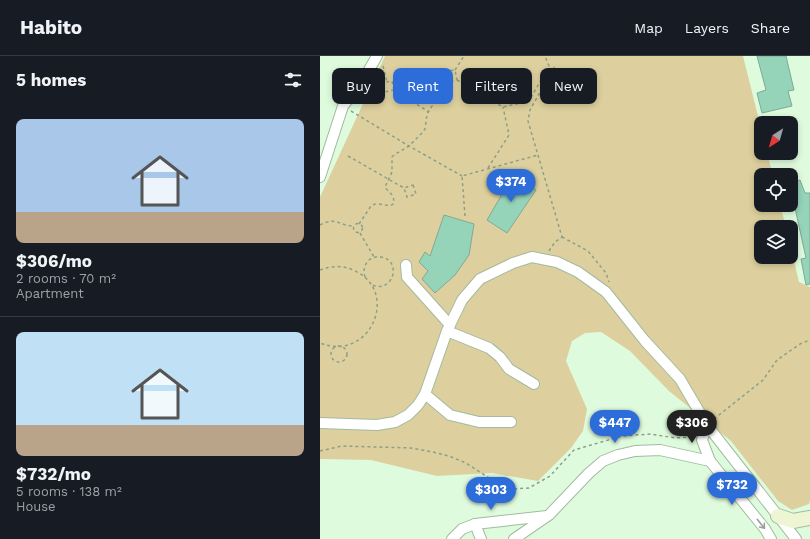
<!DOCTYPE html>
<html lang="en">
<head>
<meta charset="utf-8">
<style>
  :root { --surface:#171b24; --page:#242831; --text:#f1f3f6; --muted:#9ea1a6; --line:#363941; --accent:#2d6dda }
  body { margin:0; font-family:"Work Sans",sans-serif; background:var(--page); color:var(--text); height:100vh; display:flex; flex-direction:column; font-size:15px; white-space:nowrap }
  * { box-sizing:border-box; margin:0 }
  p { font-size:13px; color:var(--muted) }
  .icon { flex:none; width:22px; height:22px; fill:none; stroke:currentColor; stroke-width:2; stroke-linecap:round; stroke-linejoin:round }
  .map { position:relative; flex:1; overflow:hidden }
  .panel { display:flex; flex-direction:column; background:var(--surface); width:320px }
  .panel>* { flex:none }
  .top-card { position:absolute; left:12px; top:12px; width:380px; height:36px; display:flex; gap:8px }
  .needle { width:26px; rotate:217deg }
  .buttons { position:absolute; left:434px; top:60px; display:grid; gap:8px }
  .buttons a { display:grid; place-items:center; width:44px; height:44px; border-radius:8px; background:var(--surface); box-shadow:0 2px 6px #0003; font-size:20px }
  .price { position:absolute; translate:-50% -34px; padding:0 9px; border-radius:14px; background:var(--accent); color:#fff; font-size:13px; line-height:26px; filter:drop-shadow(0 1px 2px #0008) }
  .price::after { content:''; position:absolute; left:50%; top:24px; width:12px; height:9px; margin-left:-6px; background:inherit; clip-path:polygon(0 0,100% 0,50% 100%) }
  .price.selected { background:#222; color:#fff }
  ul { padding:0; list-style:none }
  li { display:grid; align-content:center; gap:8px; height:212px; padding:0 16px }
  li+li { border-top:1px solid var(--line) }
  li span { display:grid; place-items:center; height:124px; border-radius:8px; color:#555 }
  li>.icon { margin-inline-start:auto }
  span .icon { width:72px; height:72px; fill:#fffc; stroke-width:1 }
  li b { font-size:17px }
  h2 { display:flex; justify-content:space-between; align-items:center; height:48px; padding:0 16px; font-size:17px }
  .tag { padding:0 14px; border-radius:8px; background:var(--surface); box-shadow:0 2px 6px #0003; font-size:14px; line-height:36px }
  .tag.selected { background:var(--accent); color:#fff }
  header { display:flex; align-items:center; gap:24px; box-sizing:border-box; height:56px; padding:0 20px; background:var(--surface); border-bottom:1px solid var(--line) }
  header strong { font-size:19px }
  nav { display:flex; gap:22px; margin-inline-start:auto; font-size:14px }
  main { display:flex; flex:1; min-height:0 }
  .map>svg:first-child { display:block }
</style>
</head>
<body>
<header>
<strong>Habito</strong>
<nav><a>Map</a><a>Layers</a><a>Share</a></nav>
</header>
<main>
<section class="panel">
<h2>5 homes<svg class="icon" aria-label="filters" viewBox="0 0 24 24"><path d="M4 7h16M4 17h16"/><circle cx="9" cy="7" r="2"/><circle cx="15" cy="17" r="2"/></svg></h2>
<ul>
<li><span style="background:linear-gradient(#a9c7e8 75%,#b9a48a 0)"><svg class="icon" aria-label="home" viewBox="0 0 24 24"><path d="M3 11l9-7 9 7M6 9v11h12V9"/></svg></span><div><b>$306/mo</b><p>2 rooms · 70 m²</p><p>Apartment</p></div></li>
<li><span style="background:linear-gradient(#bfe0f5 75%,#b9a48a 0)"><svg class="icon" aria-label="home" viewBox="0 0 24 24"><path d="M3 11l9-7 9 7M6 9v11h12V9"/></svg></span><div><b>$732/mo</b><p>5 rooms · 138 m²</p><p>House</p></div></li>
</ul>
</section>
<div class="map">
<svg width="490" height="483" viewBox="0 0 490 483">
  <rect width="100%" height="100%" fill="#dffbdd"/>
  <path fill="#ddd09e" d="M65,0h358l18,72v25h6l6,22h-12v30h19l6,22h-25v30h30v-9l8,34 11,5v213l-1,4 -17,6 -14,-9 -47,-60 -62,-50 -39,-40 -29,-19 -16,1 -13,8 -6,20 21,48 -4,22 -12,17 -33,33 -46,-8 -55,3 -66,-16 -51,-1v-262z"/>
  <g fill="#95d4b9" stroke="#81a897">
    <path d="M437,0h29l8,34 -6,1 4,15 -30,7 -5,-20 9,-3z"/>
    <path d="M191,118l25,16 -29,43 -20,-13 14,-24 -1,-2z"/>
    <path d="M480,124l5,13h5v91l-4,1 -5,-26 5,-1 -13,-59 -2,1v-17z"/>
    <path d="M124,159l30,9 -5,31 -14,20 -20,18 -13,-14 6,-8 -9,-9 6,-10 5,4z"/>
  </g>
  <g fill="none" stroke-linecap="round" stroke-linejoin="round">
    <g stroke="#a1bb9f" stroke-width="12">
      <g id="minor">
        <path d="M0,121l23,-71 19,-24 15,-26"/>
        <path d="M86,209l1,12 43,48"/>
        <path d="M127,275l42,17 11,9 9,12 25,15"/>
        <path d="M105,338l25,21 29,7h32"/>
        <path d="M0,367l57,2 18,-3 13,-7 10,-10 7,-11 22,-63 15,-31 18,-21 33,-16 19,-6 25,5 21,10 28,20 39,49 35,38 27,46 89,114"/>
        <path d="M387,369l-5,15 8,21 55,68 6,10"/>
        <path d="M155,468l6,15"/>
        <path d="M132,483l10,-10 13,-5 72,-8"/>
        <path d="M194,483l35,-24 40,-42 14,-12 15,-6 17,-4 25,-1 50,11"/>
      </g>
    </g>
    <g stroke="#a1bb9f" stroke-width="16">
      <path id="secondary" d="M458,460l15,5 17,-3"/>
    </g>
    <g stroke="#8b9f8a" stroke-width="1.5" stroke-dasharray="3 3" stroke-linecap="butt">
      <path d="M63,10l4,16"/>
      <path d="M135,14l9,-14"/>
      <path d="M137,24l46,27 26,-6 20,-35 -4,-10"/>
      <path d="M74,34l-2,-9 -10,2 2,9 10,-2 35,22"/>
      <path d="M31,55l58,35 53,30"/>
      <path d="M28,100l56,32"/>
      <path d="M168,112l21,-33 -6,-28"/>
      <path d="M93,129l3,9 -9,3 -3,-9z"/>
      <path d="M145,160l-3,-40 76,-21"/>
      <circle cx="38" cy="172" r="4.5"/>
      <path d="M39,168l12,-18c2,-1 3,-2 6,-2 4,-1 21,7 16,-7 -1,-4 -6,-6 -8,-10l7,-15v-15l2,-2 15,-9 12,-12 4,-5 2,-15 5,-8 -10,-14 2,-6 5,-3c11,4 17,-2 28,-3l-2,-10 -10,1 2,10"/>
      <path d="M0,169c17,-9 18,1 34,1"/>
      <path d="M40,177l14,24"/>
      <path d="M242,181l26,14 18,22 3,9"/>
      <path d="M229,195l6,-9 7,-5 -34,-116 2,-11 25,-44"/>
      <path d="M0,214c11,-4 22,-5 33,0 48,20 18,93 -33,73"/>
      <path d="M45,221c-2,-6 -1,-12 4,-17 3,-2 8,-4 12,-3 22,3 12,39 -11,27"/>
      <circle cx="19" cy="298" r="8"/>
      <path d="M394,363l49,-39 14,-20 23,-16 10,-4"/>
      <path d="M0,395l22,-5 69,2 22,4 16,4 17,7 31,20 15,6 17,-1 21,-12 24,-26 48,-14 29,-2 24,4 14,-1 4,-3"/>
    </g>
    <use href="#minor" stroke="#fff" stroke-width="10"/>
    <use href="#secondary" stroke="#eef5d2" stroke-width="14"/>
  </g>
  <defs><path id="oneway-shaft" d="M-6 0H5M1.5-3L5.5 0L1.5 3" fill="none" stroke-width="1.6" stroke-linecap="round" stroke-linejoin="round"/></defs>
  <use stroke="#9a9f9a" href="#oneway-shaft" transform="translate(441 468) rotate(51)"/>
</svg>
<div class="buttons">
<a><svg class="needle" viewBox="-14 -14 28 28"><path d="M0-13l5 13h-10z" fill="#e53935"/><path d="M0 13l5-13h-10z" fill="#9ea1a6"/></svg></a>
<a><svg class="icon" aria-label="locate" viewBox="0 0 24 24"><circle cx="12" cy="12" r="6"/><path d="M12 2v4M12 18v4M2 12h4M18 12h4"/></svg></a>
<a><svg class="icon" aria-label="layers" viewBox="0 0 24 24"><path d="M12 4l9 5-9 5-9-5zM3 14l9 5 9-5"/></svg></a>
</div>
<b class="price" style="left:191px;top:147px">$374</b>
<b class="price" style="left:295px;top:388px">$447</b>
<b class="price selected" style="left:372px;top:388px">$306</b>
<b class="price" style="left:412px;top:450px">$732</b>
<b class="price" style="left:171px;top:455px">$303</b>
<div class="top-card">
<a class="tag">Buy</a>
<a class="tag selected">Rent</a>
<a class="tag">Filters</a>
<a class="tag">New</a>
</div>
</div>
</main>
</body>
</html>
